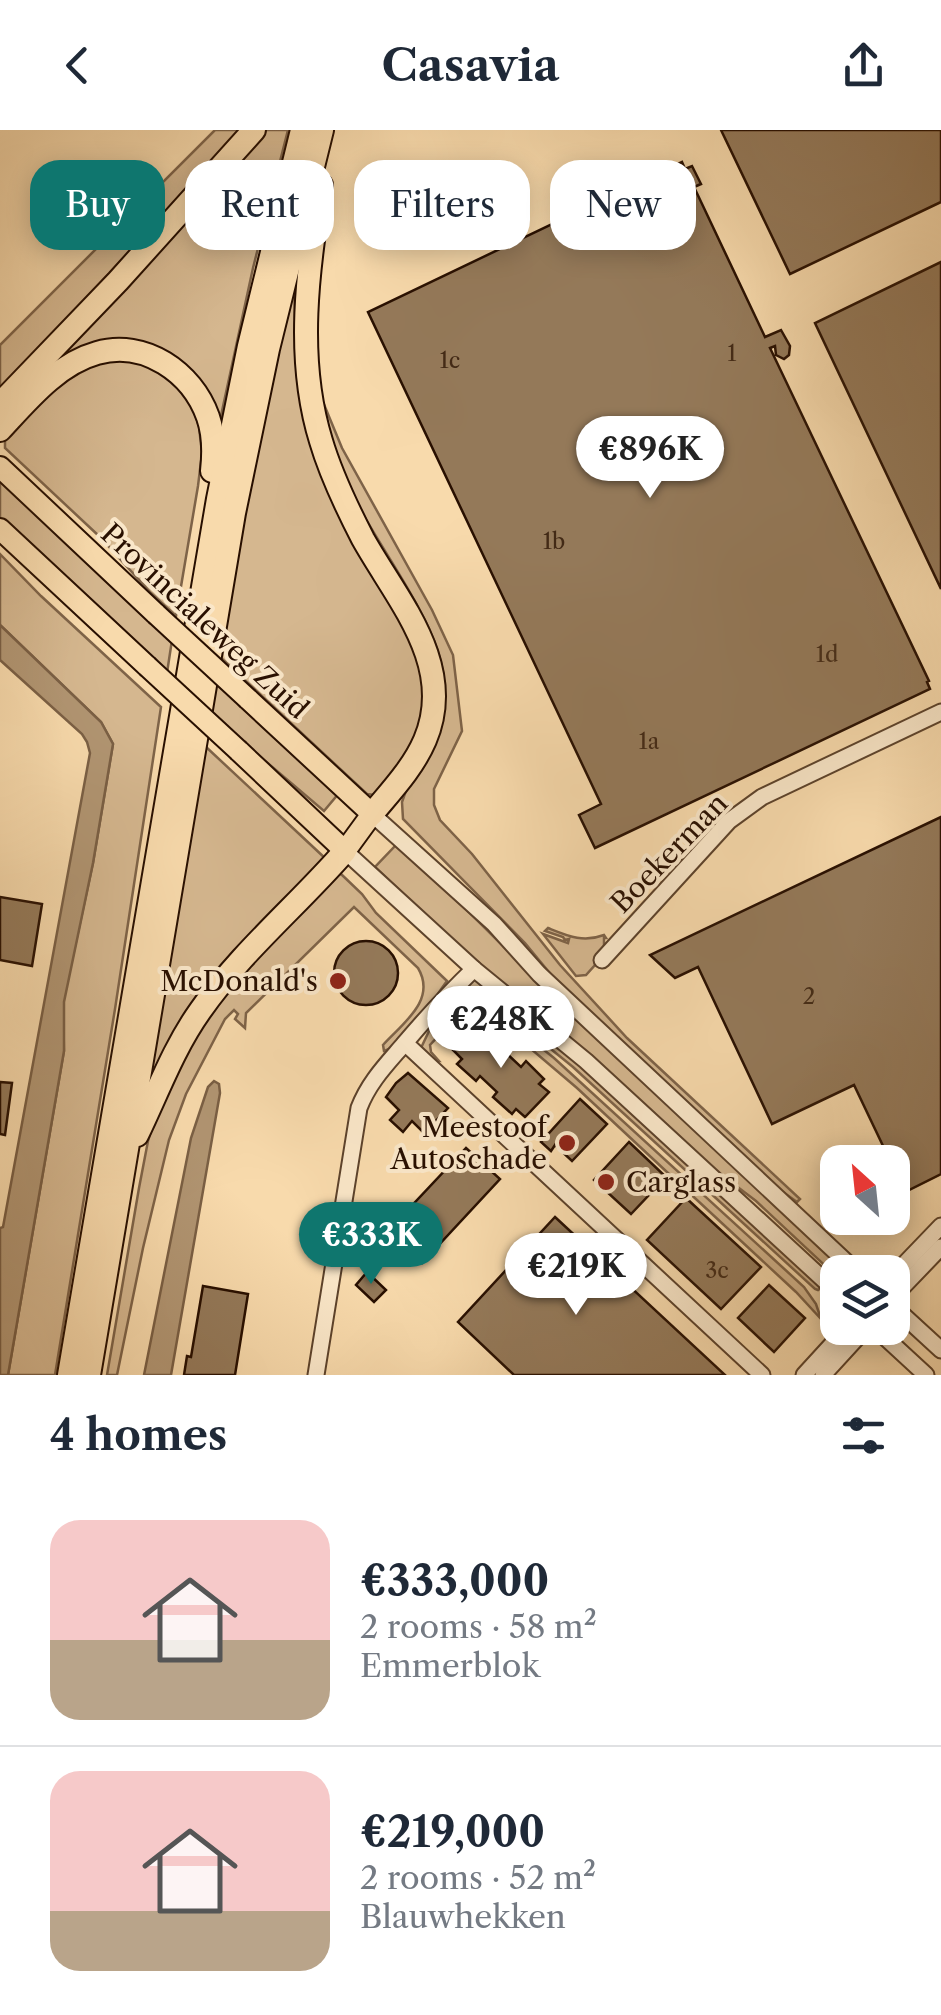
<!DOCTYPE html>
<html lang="en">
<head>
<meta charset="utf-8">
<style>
  :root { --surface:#fff; --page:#f6f6f7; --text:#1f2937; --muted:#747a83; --line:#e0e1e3; --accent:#0f766e }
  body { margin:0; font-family:"Libre Caslon Text",serif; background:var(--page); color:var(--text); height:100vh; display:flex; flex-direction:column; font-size:38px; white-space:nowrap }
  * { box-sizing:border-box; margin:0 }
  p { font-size:32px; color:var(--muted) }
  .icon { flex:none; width:55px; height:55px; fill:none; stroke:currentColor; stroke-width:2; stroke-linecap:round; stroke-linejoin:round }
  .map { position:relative; height:1245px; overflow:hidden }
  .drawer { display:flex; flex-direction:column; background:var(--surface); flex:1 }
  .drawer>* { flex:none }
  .guide { position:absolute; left:30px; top:30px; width:882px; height:90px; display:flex; gap:20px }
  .needle { width:65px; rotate:333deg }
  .fabs { position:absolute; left:820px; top:1015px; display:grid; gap:20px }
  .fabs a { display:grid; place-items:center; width:90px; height:90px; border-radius:20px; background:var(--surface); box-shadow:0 5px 25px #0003; font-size:50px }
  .price { position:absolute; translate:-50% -85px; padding:0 22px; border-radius:35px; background:#fff; color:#222; font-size:32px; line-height:65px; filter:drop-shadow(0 2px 5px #0008) }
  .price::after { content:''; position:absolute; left:50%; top:60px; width:30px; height:22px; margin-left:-15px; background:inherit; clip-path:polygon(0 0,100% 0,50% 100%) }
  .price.active { background:var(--accent); color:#fff }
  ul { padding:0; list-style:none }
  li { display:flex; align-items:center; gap:30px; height:250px; padding:0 50px }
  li+li { border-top:2px solid var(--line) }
  li span { display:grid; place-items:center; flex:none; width:280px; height:200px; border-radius:30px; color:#555 }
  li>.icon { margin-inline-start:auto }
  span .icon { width:120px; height:120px; fill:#fffc; stroke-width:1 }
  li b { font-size:42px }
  h2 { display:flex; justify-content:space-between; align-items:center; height:120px; padding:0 50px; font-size:42px }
  .pill { padding:0 35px; border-radius:30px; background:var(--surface); box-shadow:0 5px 25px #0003; font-size:35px; line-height:90px }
  .pill.active { background:var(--accent); color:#fff }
  header { display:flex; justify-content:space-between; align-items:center; height:130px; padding:0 50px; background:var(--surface); font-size:45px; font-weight:700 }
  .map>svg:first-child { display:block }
</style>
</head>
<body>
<header><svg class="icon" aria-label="back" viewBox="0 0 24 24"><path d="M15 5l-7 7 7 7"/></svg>Casavia<svg class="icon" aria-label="share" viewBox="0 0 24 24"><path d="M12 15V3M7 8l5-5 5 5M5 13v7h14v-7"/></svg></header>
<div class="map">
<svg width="941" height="1245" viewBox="0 0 941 1245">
  <rect width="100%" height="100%" fill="#f8daac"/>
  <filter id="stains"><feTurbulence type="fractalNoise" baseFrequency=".002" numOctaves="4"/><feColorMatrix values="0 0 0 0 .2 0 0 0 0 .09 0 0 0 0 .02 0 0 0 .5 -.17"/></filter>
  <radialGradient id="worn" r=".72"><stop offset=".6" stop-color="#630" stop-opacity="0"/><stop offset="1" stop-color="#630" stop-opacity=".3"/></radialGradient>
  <g fill="#d5b78f" stroke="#7e6348" stroke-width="2.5">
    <path d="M215,0h24l-45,52 -194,209v-46z"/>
    <path d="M260,0h28l-35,138 -34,157 -50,-68 -116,5z"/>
    <path d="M294,151l1,37 15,105 108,220 7,67 -16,43 -34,42 -8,-1 -147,-137 35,-199z"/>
    <path d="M104,231h31l32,13 25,30 7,23 3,26 -4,33 -22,130 -25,-23 -51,-56 -95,-89v-19l71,-58z"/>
    <path d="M323,272l19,46 90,162 21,45 9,76 -28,58v16l6,15 32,34 88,111 67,73 173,161 -3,3 -28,-20 -202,-188 -42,-51 -122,-124 -1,-17c9,-26 20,-52 30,-78 4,-12 12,-25 12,-36 2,-56 -62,-135 -87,-185 -17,-33 -27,-65 -34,-101z"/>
    <path d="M0,351l172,159 -5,33 -167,-154z"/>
    <path d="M0,424l41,42 120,111 -46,302 -60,366h-47l56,-324 -1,-49 30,-139 20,-119 -12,-22 -101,-97z"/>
    <path d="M216,551l123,112 -15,18 -114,-97z"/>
    <path d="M205,616l122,114 -181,236z"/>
    <path d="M397,714l74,70 88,88 283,264 -8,8 -78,-73 -50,-38 -234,-204 -97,-92z"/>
    <path d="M341,744l21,20 14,19 71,68c-16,21 -39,64 -63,70l-1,-6c20,-22 54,-45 35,-77l-64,-61 -108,106 -1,15 -10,-9 3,-5 -4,-4 -9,9 -39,75 -17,46 -26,108 -26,127h-10l32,-187 9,-47 10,-33 52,-101 125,-132z"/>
    <path d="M548,798c20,8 35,15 56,7l2,3h-2v10l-9,9v8l-9,10 -10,1 -33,-42 25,9 1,-4 -4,1 -2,-3 -18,-6z"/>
    <path d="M475,848l103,83 244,226 -4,3 -3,-1 -242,-222 -74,-60 -22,-10 -11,-9z"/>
    <path d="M465,868l30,13 59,47 250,229 12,17 5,15 -25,-27 -113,-105 -106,-99 -79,-67 -36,-10 -32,34 1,7 8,9h-5l-13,-13 9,-19z"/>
  </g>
  <g fill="#b19572" stroke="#7a5f44" stroke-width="2.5">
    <path d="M0,495l101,97 12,22 -20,119 -29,139v49l-56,324h-8v-147l3,-1 87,-474 -3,-11 -5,-8 -82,-74z"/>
    <path d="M214,951l5,3 1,9 -49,282h-27l47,-237 17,-51z"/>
  </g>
  <g fill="#947959" stroke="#280f00" stroke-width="2.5">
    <path d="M721,0h220v72l-151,72z"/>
    <path d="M682,32l3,7 7,-3 9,18 -7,3 71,150 16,-7 9,16 -1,9 -5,4 -8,-4 -1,-9 -5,2 159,333 -2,1 3,7 -335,159 -16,-33 22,-11 -233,-492z"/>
    <path d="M941,132v327l-126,-266z"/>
    <path d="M941,687v357l-36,18 -51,-107 -82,39 -74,-157 -23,11 -25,-23z"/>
    <path d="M0,767l42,7 -10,62 -32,-6z"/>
    <circle cx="366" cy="843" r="32"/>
    <path d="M476,895l9,8 5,-5 18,18 -4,5 17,16 5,-6 18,18 -5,5 10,8 -24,25 -9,-8 -4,5 -19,-17 4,-5 -17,-16 -4,5 -19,-17 5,-5 -9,-9z"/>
    <path d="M408,943l40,35 -24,25 -12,-12 -9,11 -13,-12 9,-10 -13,-13 10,-14z"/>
    <path d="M0,952l12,1 -7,52 -5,-1z"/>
    <path d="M580,969l27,25 -35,37 -17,-16 -4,6 -10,-9z"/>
    <path d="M629,1012l37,35 -35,37 -37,-34z"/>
    <path d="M466,1018l34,31 -78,84 -34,-32z"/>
    <path d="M686,1068l75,69 -40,42 -74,-69z"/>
    <path d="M555,1087l170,158h-211l-56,-53z"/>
    <path d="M367,1142l19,18 -12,12 -18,-17z"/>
    <path d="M769,1155l36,33 -31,34 -36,-34z"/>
    <path d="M203,1156l45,8 -13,81h-51l3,-19 4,1z"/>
  </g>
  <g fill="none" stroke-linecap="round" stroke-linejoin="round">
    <g stroke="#5c422b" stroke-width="19">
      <g id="minor">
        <path d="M372,684l122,110 45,50 318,298"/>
        <path d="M345,721l129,118 112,92 252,232"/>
        <path d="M602,830l127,-139 33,-24 179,-85"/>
        <path d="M405,913l357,332"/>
        <path d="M892,1147l49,-51"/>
        <path d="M892,1168l49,-51"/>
        <path d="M892,1175l49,45"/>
        <path d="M875,1198l51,47"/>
        <path d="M316,1245l43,-267c10,-26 27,-43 45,-64 22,-26 45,-51 70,-75"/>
        <path d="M804,1245l43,-47"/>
        <path d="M823,1245l43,-47"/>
      </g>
    </g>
    <g stroke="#280f00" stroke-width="24">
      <g id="major">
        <path d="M0,337l156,147"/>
        <path d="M0,399l147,137"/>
        <path d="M239,621l106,100 27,-37 -124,-115"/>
      </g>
    </g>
    <g stroke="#280f00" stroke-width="26">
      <g id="highway">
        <path d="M321,55c-13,85 -26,172 0,256 10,34 26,67 42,98 34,61 94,126 62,201 -12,28 -34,51 -53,74"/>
        <path d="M0,274l118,-123 136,-151"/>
        <path d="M0,300c27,-29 57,-66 97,-77 47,-14 95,19 111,64 6,17 6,36 4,54"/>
        <path d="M137,1005c20,-41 36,-86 63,-124 41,-59 98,-106 145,-160"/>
        <path d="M69,1245l149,-876 31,-153 53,-216"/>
        <path d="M89,1245l145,-862 34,-164 54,-219"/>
      </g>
    </g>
    <use href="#minor" stroke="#fae7c9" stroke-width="15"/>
    <use href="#major" stroke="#f8daac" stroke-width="20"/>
    <use href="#highway" stroke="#f8daac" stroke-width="22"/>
    <g stroke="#280f00" stroke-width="24" stroke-linecap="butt">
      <g id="major-bridge">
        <path d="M156,484l92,85"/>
        <path d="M147,536l92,85"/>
      </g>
    </g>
    <use href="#major-bridge" stroke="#f8daac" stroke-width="20"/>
  </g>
  <g fill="#8f2418" stroke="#fae7c9" stroke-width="4">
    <circle cx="338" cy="851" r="10"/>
    <circle cx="567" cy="1013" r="10"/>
    <circle cx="606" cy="1052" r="10"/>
  </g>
  <g text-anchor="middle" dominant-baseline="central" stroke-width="8" stroke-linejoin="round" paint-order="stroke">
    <g font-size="22" fill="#432a16">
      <text x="732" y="223">1</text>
      <text x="450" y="230">1c</text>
      <text x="554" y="411">1b</text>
      <text x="827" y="524">1d</text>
      <text x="649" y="611">1a</text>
      <text x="809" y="866">2</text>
      <text x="717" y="1140">3c</text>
    </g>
    <g font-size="28" fill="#280f00" stroke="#fae7c9">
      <text transform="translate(205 491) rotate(43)">Provincialeweg Zuid</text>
      <text transform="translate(669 723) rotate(-46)">Boekerman</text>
    </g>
    <g font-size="28" fill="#280f00" stroke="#fae7c9" text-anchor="end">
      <text x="318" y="851">McDonald's</text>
      <text x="547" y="997">Meestoof<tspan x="547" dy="32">Autoschade</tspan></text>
      <text x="626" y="1052" text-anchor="start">Carglass</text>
    </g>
  </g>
  <rect width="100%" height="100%" filter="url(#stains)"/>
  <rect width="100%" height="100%" fill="url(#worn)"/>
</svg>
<div class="fabs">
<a><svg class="needle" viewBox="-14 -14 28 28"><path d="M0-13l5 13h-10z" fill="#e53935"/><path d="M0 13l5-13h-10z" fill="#747a83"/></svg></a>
<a><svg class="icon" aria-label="layers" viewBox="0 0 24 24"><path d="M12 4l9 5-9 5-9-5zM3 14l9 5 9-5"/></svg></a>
</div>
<b class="price" style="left:650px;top:371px">€896K</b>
<b class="price" style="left:501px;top:941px">€248K</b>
<b class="price active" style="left:371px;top:1157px">€333K</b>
<b class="price" style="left:576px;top:1188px">€219K</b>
<div class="guide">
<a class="pill active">Buy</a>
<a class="pill">Rent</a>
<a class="pill">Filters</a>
<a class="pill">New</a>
</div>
</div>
<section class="drawer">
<h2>4 homes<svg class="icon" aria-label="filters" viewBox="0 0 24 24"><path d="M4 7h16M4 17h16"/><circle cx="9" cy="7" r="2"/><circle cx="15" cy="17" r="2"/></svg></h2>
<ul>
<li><span style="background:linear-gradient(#f6c9c9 60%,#b9a48a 0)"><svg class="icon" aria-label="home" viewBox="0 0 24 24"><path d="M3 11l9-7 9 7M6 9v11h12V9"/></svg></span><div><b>€333,000</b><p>2 rooms · 58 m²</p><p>Emmerblok</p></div></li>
<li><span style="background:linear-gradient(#f6c9c9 70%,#b9a48a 0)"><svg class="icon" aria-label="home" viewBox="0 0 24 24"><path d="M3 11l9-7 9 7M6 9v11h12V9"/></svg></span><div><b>€219,000</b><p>2 rooms · 52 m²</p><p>Blauwhekken</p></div></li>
</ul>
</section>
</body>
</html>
